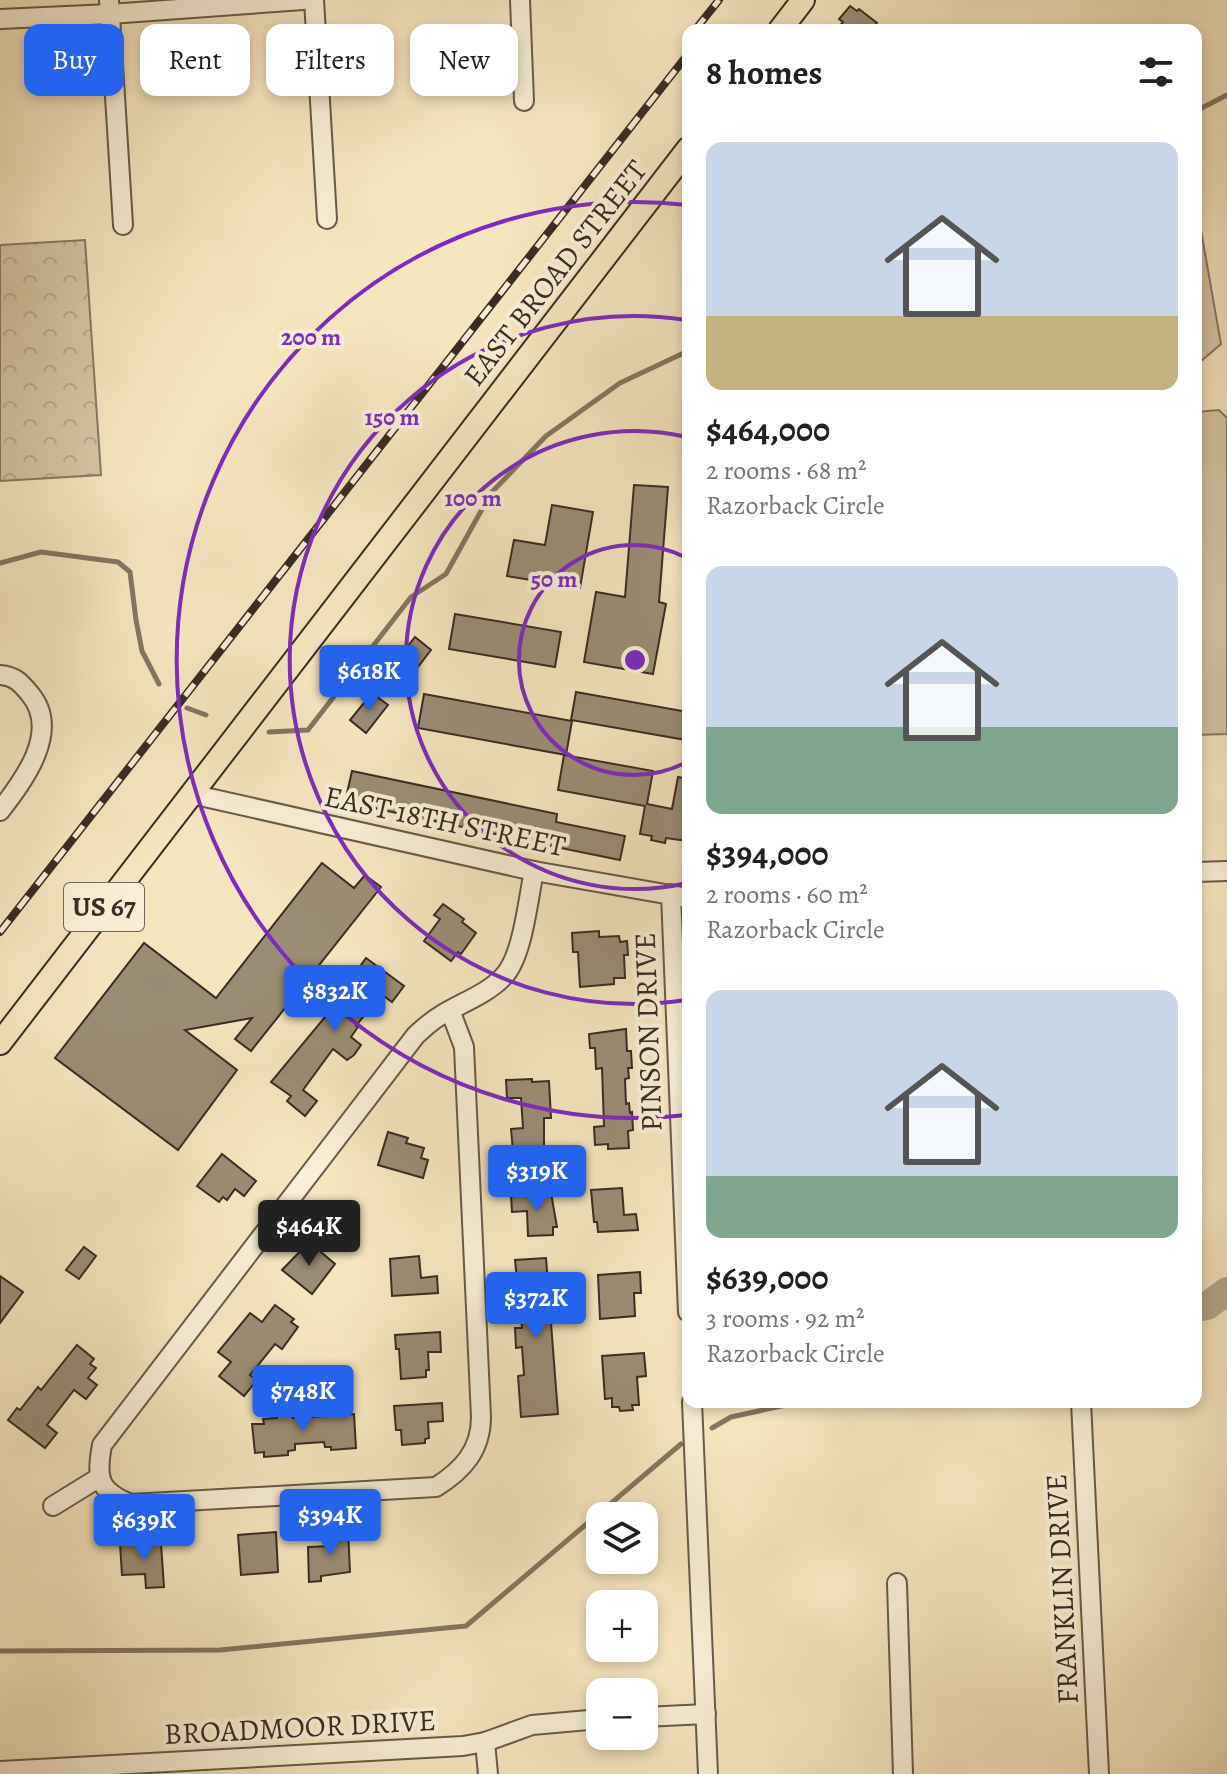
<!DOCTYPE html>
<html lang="en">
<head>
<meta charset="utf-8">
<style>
  :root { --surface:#fff; --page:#f2f2f2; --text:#202124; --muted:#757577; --accent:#2563eb }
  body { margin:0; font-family:Alegreya,serif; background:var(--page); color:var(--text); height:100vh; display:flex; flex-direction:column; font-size:30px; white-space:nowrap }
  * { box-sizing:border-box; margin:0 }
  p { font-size:26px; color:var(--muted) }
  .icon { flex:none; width:44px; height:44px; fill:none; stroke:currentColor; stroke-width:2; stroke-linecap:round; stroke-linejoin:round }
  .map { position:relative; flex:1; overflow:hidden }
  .drawer { position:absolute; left:682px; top:24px; width:520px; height:1384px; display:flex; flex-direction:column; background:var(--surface); border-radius:16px; box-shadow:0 4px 12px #0003 }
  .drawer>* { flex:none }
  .hud { position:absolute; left:24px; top:24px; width:538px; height:72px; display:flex; gap:16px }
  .controls { position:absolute; left:586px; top:1502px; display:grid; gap:16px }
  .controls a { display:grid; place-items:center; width:72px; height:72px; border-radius:16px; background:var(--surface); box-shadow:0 4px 12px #0003; font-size:40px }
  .price { position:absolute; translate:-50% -68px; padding:0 18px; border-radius:8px; background:var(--accent); color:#fff; font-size:26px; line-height:52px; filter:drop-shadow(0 2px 4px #0008) }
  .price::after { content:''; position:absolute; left:50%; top:48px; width:24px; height:18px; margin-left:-12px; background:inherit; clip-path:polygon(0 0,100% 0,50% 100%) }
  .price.active { background:#222; color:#fff }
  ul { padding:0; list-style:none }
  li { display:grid; align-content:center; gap:16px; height:424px; padding:0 24px }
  li span { display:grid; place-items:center; height:248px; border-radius:16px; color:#555 }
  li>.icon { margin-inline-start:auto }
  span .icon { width:144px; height:144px; fill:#fffc; stroke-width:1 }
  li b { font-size:34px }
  h2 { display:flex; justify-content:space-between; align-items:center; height:96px; padding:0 24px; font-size:34px }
  .chip { padding:0 28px; border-radius:16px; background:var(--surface); box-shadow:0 4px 12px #0003; font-size:28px; line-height:72px }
  .chip.active { background:var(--accent); color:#fff }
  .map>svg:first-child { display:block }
</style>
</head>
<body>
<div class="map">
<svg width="1227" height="1774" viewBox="0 0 1227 1774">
  <defs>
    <pattern id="forest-crowns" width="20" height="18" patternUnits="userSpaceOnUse" patternTransform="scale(2)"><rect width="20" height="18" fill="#d6c6a5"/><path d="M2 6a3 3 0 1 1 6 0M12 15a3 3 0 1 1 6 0" fill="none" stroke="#b8aa8e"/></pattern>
  </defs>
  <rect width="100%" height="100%" fill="#f6e6c0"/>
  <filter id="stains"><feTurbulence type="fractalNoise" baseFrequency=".0025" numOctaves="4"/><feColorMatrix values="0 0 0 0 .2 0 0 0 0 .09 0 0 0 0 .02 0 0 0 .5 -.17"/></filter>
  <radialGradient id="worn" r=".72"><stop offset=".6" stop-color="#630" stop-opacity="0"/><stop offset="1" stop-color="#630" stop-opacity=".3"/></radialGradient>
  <path fill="url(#forest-crowns)" stroke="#887964" stroke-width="2" d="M85,240l16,235 -101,6v-236z"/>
  <g fill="#d6c6a5" stroke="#887964" stroke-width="2">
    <path d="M1196,202l25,142 -22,19h-3z"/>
    <path d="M1219,410l8,8v316l-31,1v-323z"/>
  </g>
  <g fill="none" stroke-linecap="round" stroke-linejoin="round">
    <g stroke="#847662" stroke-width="5">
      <path d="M1196,111l31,-16"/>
      <path d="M0,563l41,-11 77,10 12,10 6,48 6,31 17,33"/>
      <path d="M187,708l19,7"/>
      <path d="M269,732l39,-2 103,-133 35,-23 45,-81 55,-57 74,-53 68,-32"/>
      <path d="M712,1428l19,-11 69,-15"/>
      <path d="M0,1651l220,-1 246,-24 215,-182"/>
    </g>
    <path stroke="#b6a78b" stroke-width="28" d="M1196,1308l11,-2 20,-15"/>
  </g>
  <g fill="#9b8d75" stroke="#392c24" stroke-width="2">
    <path d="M850,6l7,5 2,-2 18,14 -6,7h-35l7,-8 -4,-3z"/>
    <path d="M634,485l34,2 -9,115 7,2 -13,70 -69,-12 12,-70 29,5z"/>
    <path d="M552,505l41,7 -13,76 -73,-12 7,-36 31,5z"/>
    <path d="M455,614l106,18 -6,35 -106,-18z"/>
    <path d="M415,637l16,13 -23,30 -16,-13z"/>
    <path d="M576,692l112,20 -2,28 -115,-20z"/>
    <path d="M372,693l16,12 -22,28 -16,-13z"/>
    <path d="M424,694l148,27 -6,34 -148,-27z"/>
    <path d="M564,755l89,16 -6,33 25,5 6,-32 10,2v62l-22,-3 -1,5 -14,-3 1,-4 -12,-2 5,-28 -87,-16z"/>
    <path d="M352,771l205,43 -1,8 69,14 -5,24 -69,-14 1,-4 -52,-11v4l-155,-33z"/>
    <path d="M322,863l32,25 11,-13 16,12 -130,164 -16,-12 17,-21 -67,12 52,40 -59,80 -123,-92 89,-115 72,55z"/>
    <path d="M443,904l21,15 -2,3 14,11 -15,21 -3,-2 -7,9 -27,-20 16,-22 -6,-4z"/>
    <path d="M599,931v6l20,-1 1,6 7,-1 1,14h-4l1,23h-11v6l-34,3 -2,-35h-5l-1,-19z"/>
    <path d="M366,958l38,28 -12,16 -11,-8 -25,32 2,1 -7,10 10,8 -7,10 -7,5 -14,-11 -30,41 14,11 -12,15 -18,-15 4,-5 -20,-14 74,-89 17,-23 -3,-2z"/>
    <path d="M626,1029l1,22h4l1,17h-4l1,10 -4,1 1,25 3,-1 1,10 2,-1 1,18 -5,1 1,17 -21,1v-5l-13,1 -1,-18 10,-1 -2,-58 -6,1 -1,-21h-5l-1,-14z"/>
    <path d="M532,1079v3l17,-1 2,37h-7v49l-35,2 -1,-18h5l-2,-22 12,-1 -2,-30h-14l-1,-18z"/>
    <path d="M388,1132l20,6 -2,5 18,5 -3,10 7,2 -5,18 -45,-13z"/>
    <path d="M222,1154l34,27 -12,15 -9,-7 -8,11 -4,-3 -4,5 -22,-16z"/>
    <path d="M622,1188l2,27 12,-1 2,16 -40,2 -1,-10h-3l-3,-32z"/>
    <path d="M551,1193l6,34h-4v8l-25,1 -1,-25 -15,1 -1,-17z"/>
    <path d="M309,1242l26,22 -23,30 -30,-24z"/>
    <path d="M84,1247l12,9 -17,23 -13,-9z"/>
    <path d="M419,1256l2,22 16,-2 1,17 -46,3 -2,-37z"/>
    <path d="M546,1258l12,156 -37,3 -3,-41 6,-1 -2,-28 -6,1 -1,-20h7l-7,-68z"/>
    <path d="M640,1272l1,21h-7l1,23 -35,3 -2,-44z"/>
    <path d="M0,1276l23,16 -23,31z"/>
    <path d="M275,1305l19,14 -3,3 7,5 -16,22 -7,-5 -25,31 7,5 -13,16 -25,-20 12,-14 -13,-10 32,-39 12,9z"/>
    <path d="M440,1332l1,20h-13l1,18h-3v7l-25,2 -2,-30h-3l-1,-14z"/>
    <path d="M77,1345l17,14 -4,5 6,4 -8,10 9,7 -11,14 -12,-9 -27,35 10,8 -12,15 -37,-28 9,-12 3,2 18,-23 3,3z"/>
    <path d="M644,1353l2,23 -9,1 2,28h-7l1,5 -13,1 -1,-4h-7v-9l-7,1 -3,-43z"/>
    <path d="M442,1403l1,18 -15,1 1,16 -4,1v4l-23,2 -1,-15h-5l-2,-24z"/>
    <path d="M292,1410l1,8 61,-4 2,34 -25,2v-3h-6l-1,-5 -29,2v6l-7,1v4l-24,2v-5l-9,1 -3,-29h12l-1,-5 14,-1v-6z"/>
    <path d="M348,1528l2,44 -29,4v5l-12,1 -1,-35 24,-1 -1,-17z"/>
    <path d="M276,1532l2,40 -37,3 -3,-40z"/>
    <path d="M154,1542l1,2h6l3,43 -18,1 -1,-14 -23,1 -2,-31z"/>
  </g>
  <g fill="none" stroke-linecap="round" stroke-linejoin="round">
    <g stroke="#685a4b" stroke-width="22">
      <g id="minor">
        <path d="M109,0l14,225"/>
        <path d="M314,0l13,219"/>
        <path d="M520,0l4,101"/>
        <path d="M0,19l110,-5 193,-14"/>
        <path d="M0,675c15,1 21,8 30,19 31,37 -6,86 -30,117"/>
        <path d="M191,794l343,77 154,27"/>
        <path d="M1196,872l31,-1"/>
        <path d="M671,894l17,418"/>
        <path d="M450,1010l14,37 17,370c0,33 -18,53 -45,70l-305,17c-33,-13 -35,-26 -29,-59l314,-410c7,-6 15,-14 24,-19 20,-13 46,-21 63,-39 20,-20 25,-78 31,-106"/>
        <path d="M692,1402l16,372"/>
        <path d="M1081,1402l18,372"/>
        <path d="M53,1506l47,-29"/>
        <path d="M897,1583l6,191"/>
        <path d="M644,1717l62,-3"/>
        <path d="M485,1742l3,32"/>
        <path d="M0,1771l463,-25 22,-4 47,-17 68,-6"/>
      </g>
    </g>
    <g stroke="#392c24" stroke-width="26">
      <g id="major">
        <path d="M780,30l23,-30"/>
        <path d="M0,1043l688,-894"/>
      </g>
    </g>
    <use href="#minor" stroke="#f9efd6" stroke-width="18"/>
    <use href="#major" stroke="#f6e6c0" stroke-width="22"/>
    <g stroke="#392c24" stroke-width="8">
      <g id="rail">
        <path d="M695,30l24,-30"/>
        <path d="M0,932l688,-878"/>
      </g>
    </g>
    <use href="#rail" stroke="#f9efd6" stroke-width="5" stroke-dasharray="15" stroke-linecap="butt"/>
  </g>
  <g fill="none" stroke="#7b2cbf" stroke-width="4">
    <path d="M687 762A115 115 0 1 1 687 558"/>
    <path d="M687 883A229 229 0 1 1 687 437"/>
    <path d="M686 1000A344 344 0 1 1 686 320"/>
    <path d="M687 1115A458 458 0 1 1 687 205"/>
  </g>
  <g text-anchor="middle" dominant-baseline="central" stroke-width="8" stroke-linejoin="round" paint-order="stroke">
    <rect fill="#f9efd6" stroke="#736659" stroke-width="2" x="64" y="883" width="80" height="48" rx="6"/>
    <g font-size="28" font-weight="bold" fill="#392c24">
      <text x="104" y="907">US 67</text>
    </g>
    <g font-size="30" fill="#392c24" stroke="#f9efd6">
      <text transform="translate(555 273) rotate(-52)">EAST BROAD STREET</text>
      <text transform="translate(445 821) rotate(12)">EAST 18TH STREET</text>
      <text transform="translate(648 1032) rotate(-92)">PINSON DRIVE</text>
      <text transform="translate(1062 1589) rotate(-93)">FRANKLIN DRIVE</text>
      <text transform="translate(300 1727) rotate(-3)">BROADMOOR DRIVE</text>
    </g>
  </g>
  <circle cx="635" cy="660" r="12" fill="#7b2cbf" stroke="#f9efd6" stroke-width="4"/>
  <g font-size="24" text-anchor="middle" font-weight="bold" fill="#7b2cbf" stroke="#f9efd6" stroke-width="8" stroke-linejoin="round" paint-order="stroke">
    <text x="311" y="345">200 m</text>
    <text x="392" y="425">150 m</text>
    <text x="473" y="506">100 m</text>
    <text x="554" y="587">50 m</text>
  </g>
  <rect width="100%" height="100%" filter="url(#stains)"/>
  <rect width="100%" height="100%" fill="url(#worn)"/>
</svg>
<div class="controls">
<a><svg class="icon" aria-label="layers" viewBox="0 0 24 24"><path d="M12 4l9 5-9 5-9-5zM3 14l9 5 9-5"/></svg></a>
<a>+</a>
<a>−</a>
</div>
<b class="price" style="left:369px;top:713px">$618K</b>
<b class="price" style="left:335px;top:1033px">$832K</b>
<b class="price" style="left:537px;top:1213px">$319K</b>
<b class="price active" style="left:309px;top:1268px">$464K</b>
<b class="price" style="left:536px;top:1340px">$372K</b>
<b class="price" style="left:303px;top:1433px">$748K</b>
<b class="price" style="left:330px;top:1557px">$394K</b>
<b class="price" style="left:144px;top:1562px">$639K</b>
<div class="hud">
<a class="chip active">Buy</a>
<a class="chip">Rent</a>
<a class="chip">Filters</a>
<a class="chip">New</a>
</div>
<section class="drawer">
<h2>8 homes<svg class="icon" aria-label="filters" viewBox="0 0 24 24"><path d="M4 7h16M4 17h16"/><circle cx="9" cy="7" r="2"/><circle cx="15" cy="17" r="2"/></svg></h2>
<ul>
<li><span style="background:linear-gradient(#c9d6e8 70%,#c2b280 0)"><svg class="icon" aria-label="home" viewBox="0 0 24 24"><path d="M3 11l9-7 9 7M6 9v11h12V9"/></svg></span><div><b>$464,000</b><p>2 rooms · 68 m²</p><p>Razorback Circle</p></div></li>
<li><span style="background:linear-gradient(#c9d6e8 65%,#7fa58c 0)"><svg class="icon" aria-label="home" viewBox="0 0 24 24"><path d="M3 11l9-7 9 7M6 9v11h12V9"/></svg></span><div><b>$394,000</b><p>2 rooms · 60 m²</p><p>Razorback Circle</p></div></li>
<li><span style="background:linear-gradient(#c9d6e8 75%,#7fa58c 0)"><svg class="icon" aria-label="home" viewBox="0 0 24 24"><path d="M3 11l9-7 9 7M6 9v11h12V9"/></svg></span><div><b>$639,000</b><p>3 rooms · 92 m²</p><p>Razorback Circle</p></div></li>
</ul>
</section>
</div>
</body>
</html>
